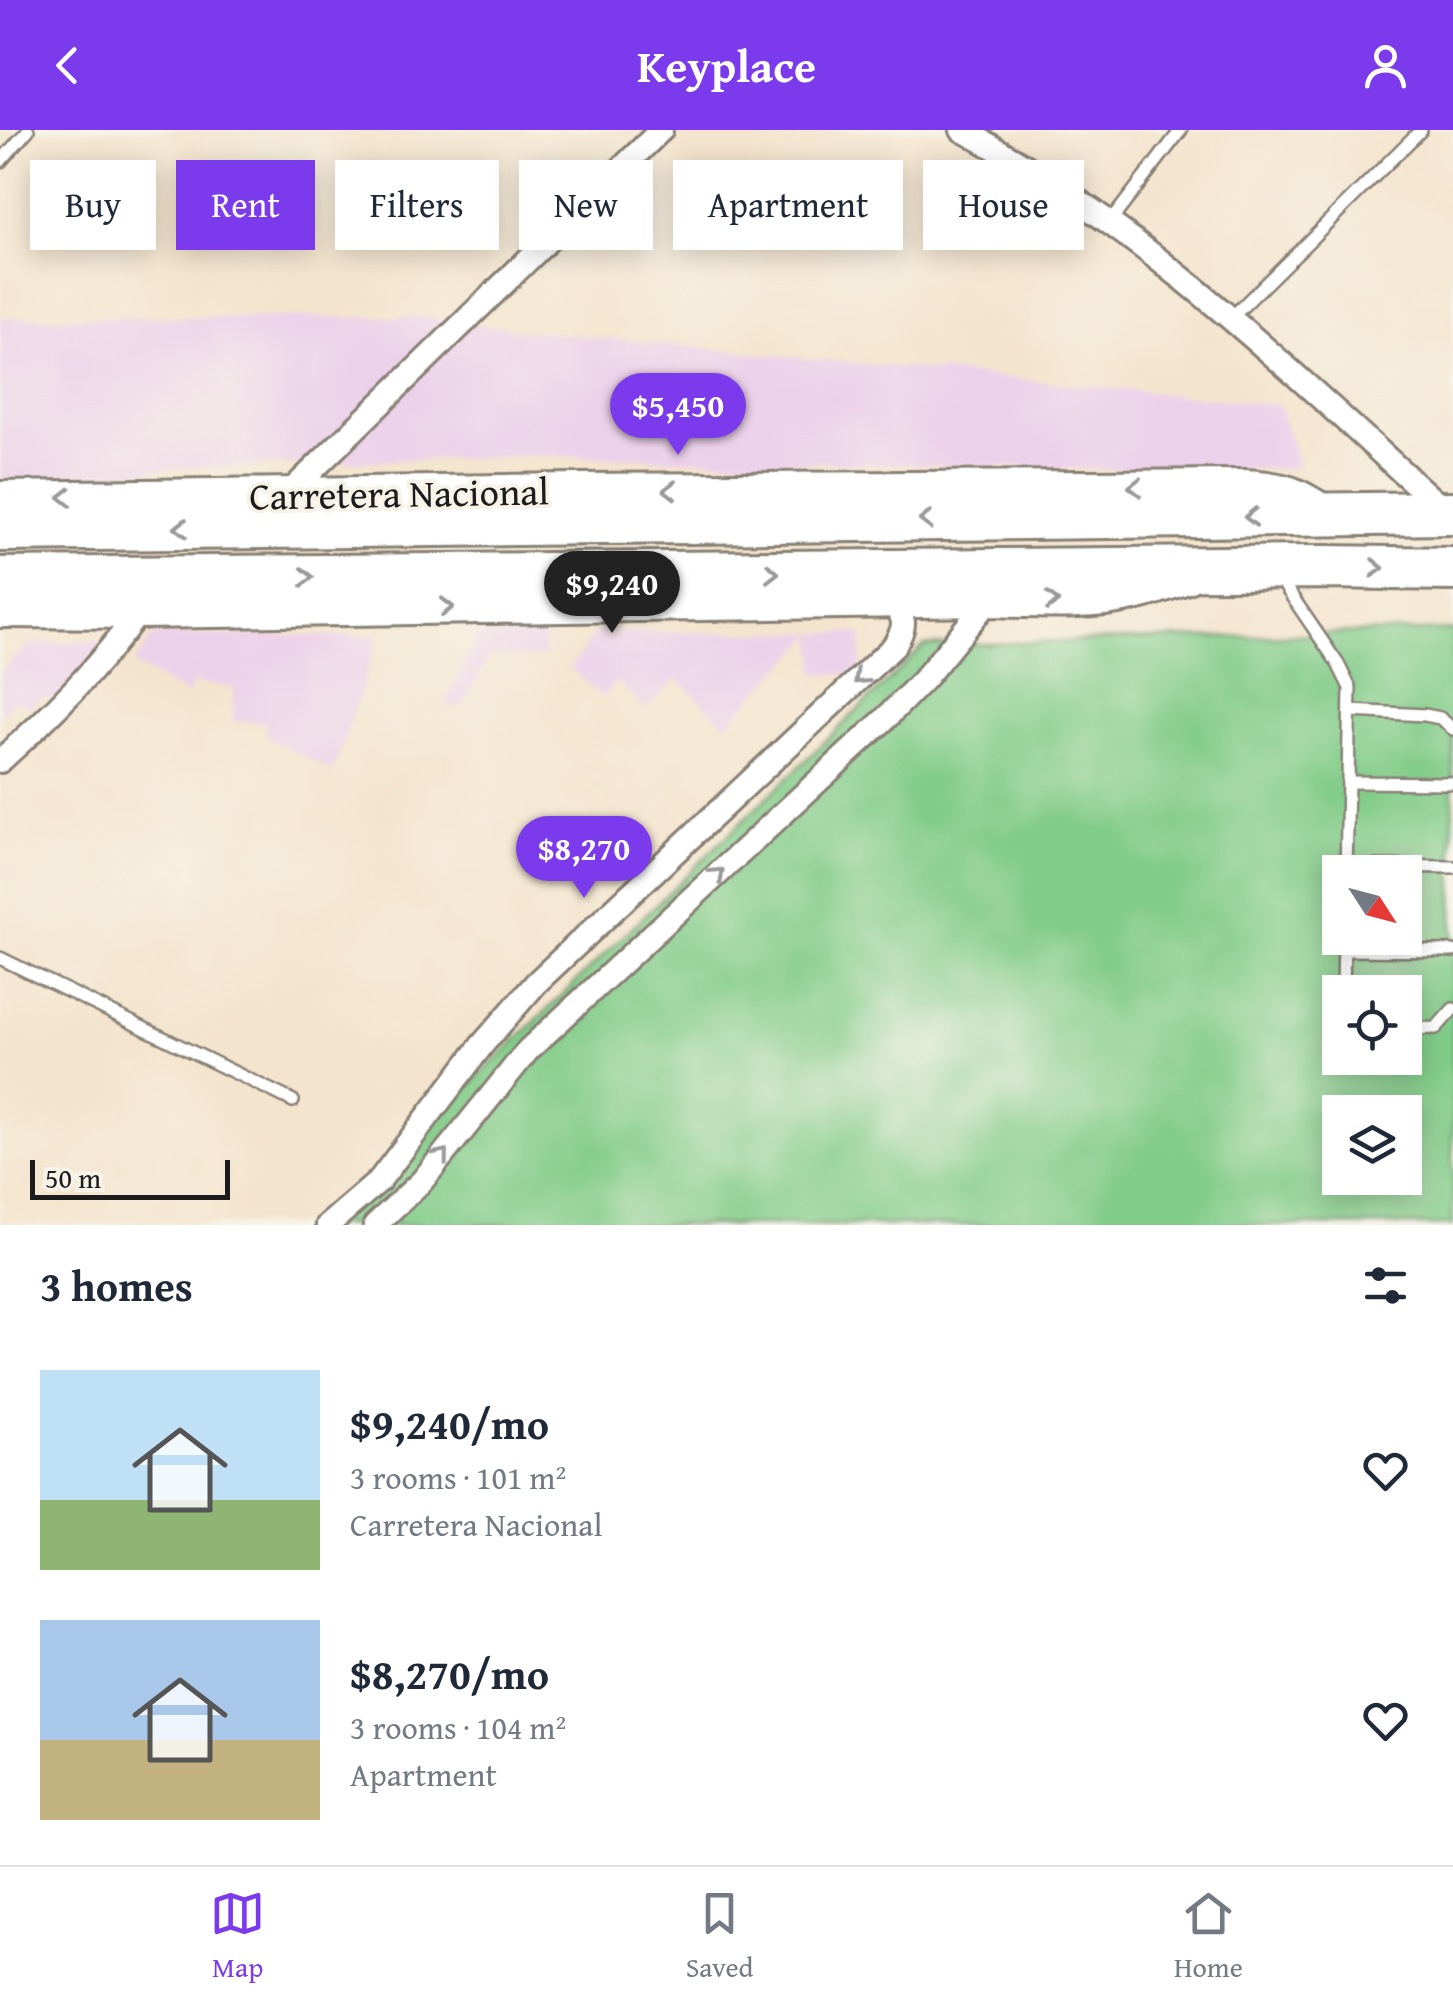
<!DOCTYPE html>
<html lang="en">
<head>
<meta charset="utf-8">
<style>
  :root { --surface:#fff; --page:#f6f6f7; --text:#1f2937; --muted:#747a83; --line:#e0e1e3; --accent:#7c3aed }
  body { margin:0; font-family:"Gentium Book Plus",serif; background:var(--page); color:var(--text); height:100vh; display:flex; flex-direction:column; font-size:38px; white-space:nowrap }
  * { box-sizing:border-box; margin:0 }
  p { font-size:32px; color:var(--muted) }
  .icon { flex:none; width:55px; height:55px; fill:none; stroke:currentColor; stroke-width:2; stroke-linecap:round; stroke-linejoin:round }
  .map { position:relative; height:1095px; overflow:hidden }
  .panel { display:flex; flex-direction:column; background:var(--surface); flex:1 }
  .panel>* { flex:none }
  .banner { position:absolute; left:30px; top:30px; width:1395px; height:90px; display:flex; gap:20px }
  .needle { width:65px; rotate:126deg }
  .fabs { position:absolute; left:1322px; top:725px; display:grid; gap:20px }
  .fabs a { display:grid; place-items:center; width:100px; height:100px; border-radius:0px; background:var(--surface); box-shadow:0 5px 25px #0003; font-size:50px }
  .scale { position:absolute; left:30px; bottom:25px; width:200px; box-sizing:border-box; padding-left:10px; border:5px solid #1c1c1c; border-top:0; font-size:28px; line-height:35px; white-space:nowrap; color:#1c1c1c; -webkit-text-stroke:8px #f7f3e8; paint-order:stroke }
  .price { position:absolute; translate:-50% -85px; padding:0 22px; border-radius:35px; background:var(--accent); color:#fff; font-size:32px; line-height:65px; filter:drop-shadow(0 2px 5px #0008) }
  .price::after { content:''; position:absolute; left:50%; top:60px; width:30px; height:22px; margin-left:-15px; background:inherit; clip-path:polygon(0 0,100% 0,50% 100%) }
  .price.current { background:#222; color:#fff }
  ul { padding:0; list-style:none }
  li { display:flex; align-items:center; gap:30px; height:250px; padding:0 40px }
  li span { display:grid; place-items:center; flex:none; width:280px; height:200px; border-radius:0px; color:#555 }
  li>.icon { margin-inline-start:auto }
  span .icon { width:120px; height:120px; fill:#fffc; stroke-width:1 }
  li b { font-size:42px }
  h2 { display:flex; justify-content:space-between; align-items:center; height:120px; padding:0 40px; font-size:42px }
  .tag { padding:0 35px; border-radius:0px; background:var(--surface); box-shadow:0 5px 25px #0003; font-size:35px; line-height:90px }
  .tag.current { background:var(--accent); color:#fff }
  header { display:flex; justify-content:space-between; align-items:center; height:130px; padding:0 40px; background:var(--accent); color:#fff; font-size:45px; font-weight:700 }
  .tab-bar { display:flex; justify-content:space-around; align-items:center; height:140px; border-top:2px solid var(--line); background:var(--surface); font-size:28px; color:var(--muted) }
  .tab-bar a { display:grid; justify-items:center; gap:5px }
  .tab-bar .current { color:var(--accent) }
  .map>svg:first-child { display:block }
</style>
</head>
<body>
<header><svg class="icon" aria-label="back" viewBox="0 0 24 24"><path d="M15 5l-7 7 7 7"/></svg>Keyplace<svg class="icon" aria-label="person" viewBox="0 0 24 24"><circle cx="12" cy="8" r="4"/><path d="M4 21q1-7 8-7t8 7"/></svg></header>
<div class="map">
<svg width="1453" height="1095" viewBox="0 0 1453 1095">
  <rect width="100%" height="100%" fill="#f7f3e8"/>
  <filter id="ink" filterUnits="userSpaceOnUse"><feTurbulence type="fractalNoise" baseFrequency=".01" numOctaves="2"/><feDisplacementMap in="SourceGraphic" scale="20" xChannelSelector="R" yChannelSelector="G"/><feConvolveMatrix kernelMatrix="1 2 1 2 8 2 1 2 1" color-interpolation-filters="sRGB"/></filter>
  <filter id="wash" filterUnits="userSpaceOnUse"><feTurbulence type="fractalNoise" baseFrequency=".0048" numOctaves="4" result="noise"/><feDisplacementMap in="SourceGraphic" scale="40" xChannelSelector="R" yChannelSelector="G"/><feGaussianBlur stdDeviation="2.25" result="paint"/><feColorMatrix in="noise" values="0 0 0 0 0 0 0 0 0 0 0 0 0 0 0 0 0 1.4 0 .05"/><feComposite in="paint" operator="in"/></filter>
  <g filter="url(#wash)">
    <rect width="100%" height="100%" fill="#f4e4cd"/>
    <g fill="#ecd1ea">
      <path d="M422,187l90,12 767,76 20,63 -152,2 -610,-14 -360,12 -177,13v-163z"/>
      <path d="M596,502l266,1 -1,41h-46l-1,-39 -88,89 -49,-45 -32,30 -28,-28 -15,16 -32,-29z"/>
      <path d="M153,505l226,1 -46,135 -67,-34v-15h-33v-35l-41,-4 -3,13 -56,-31z"/>
      <path d="M478,505h66v22l-54,-1 -28,51 -17,-2z"/>
      <path d="M108,511l-52,59 -14,-3 -13,11 -13,-9 -16,15v-41l29,-29z"/>
    </g>
    <path fill="#82cc89" stroke="#4f7452" stroke-width="2.5" fill-rule="evenodd" d="M1453,500v595h-1129l600,-579zM1340,742h65v66h-65zM1340,862h65v66h-65zM1340,982h65v66h-65z"/>
  </g>
  <g filter="url(#ink)">
    <g fill="none" stroke-linecap="round" stroke-linejoin="round">
      <g stroke="#888074" stroke-width="16">
        <g id="lane">
          <path d="M0,32l28,-32"/>
          <path d="M1110,92l71,-92"/>
          <path d="M1231,188l190,-188"/>
          <path d="M1278,446l60,88 12,24 -4,184"/>
          <path d="M1350,581l75,4 15,3 13,11"/>
          <path d="M1348,652l105,1"/>
          <path d="M1346,736l107,1"/>
          <path d="M1344,820l109,1"/>
          <path d="M0,828l293,143"/>
          <path d="M1343,862l1,-54"/>
          <path d="M1405,899l31,-1 17,-19"/>
        </g>
      </g>
      <g stroke="#888074" stroke-width="28">
        <g id="street">
          <path d="M962,0c183,97 330,243 483,381"/>
          <path d="M287,365l374,-365"/>
          <path d="M0,631c54,-48 96,-91 139,-149"/>
          <path d="M328,1095l51,-44 103,-136 55,-63 357,-336c12,-20 13,-26 -3,-45"/>
          <path d="M375,1095l47,-44 106,-131 357,-331 39,-40 65,-79"/>
        </g>
      </g>
      <g stroke="#888074" stroke-width="38">
        <g id="secondary">
          <path d="M0,368l577,-8 668,-4c39,2 52,7 85,30"/>
          <path d="M0,481l139,1 850,-12c48,1 98,5 145,-6 18,-4 36,-11 53,-17"/>
        </g>
      </g>
      <g stroke="#888074" stroke-width="48">
        <g id="highway">
          <path d="M0,400l1453,-17"/>
          <path d="M0,449l1327,-12 126,2"/>
        </g>
      </g>
      <use href="#lane" stroke="#fff" stroke-width="11"/>
      <use href="#street" stroke="#fff" stroke-width="22"/>
      <use href="#secondary" stroke="#fff" stroke-width="32"/>
      <use href="#highway" stroke="#fff" stroke-width="42"/>
    </g>
    <defs><path id="oneway-chevron" d="M-2-3.5L2.5 0L-2 3.5" fill="none" stroke-width="1.6" stroke-linecap="round" stroke-linejoin="round" transform="scale(2.5)"/></defs>
    <g stroke="#999">
      <use href="#oneway-chevron" transform="translate(1135 357) rotate(180)"/>
      <use href="#oneway-chevron" transform="translate(670 360) rotate(180)"/>
      <use href="#oneway-chevron" transform="translate(65 367) rotate(180)"/>
      <use href="#oneway-chevron" transform="translate(1251 387) rotate(179)"/>
      <use href="#oneway-chevron" transform="translate(926 390) rotate(179)"/>
      <use href="#oneway-chevron" transform="translate(181 398) rotate(179)"/>
      <use href="#oneway-chevron" transform="translate(1377 438) rotate(1)"/>
      <use href="#oneway-chevron" transform="translate(772 443)"/>
      <use href="#oneway-chevron" transform="translate(307 447)"/>
      <use href="#oneway-chevron" transform="translate(1052 471) rotate(-1)"/>
      <use href="#oneway-chevron" transform="translate(447 477) rotate(-1)"/>
      <use href="#oneway-chevron" transform="translate(860 548) rotate(137)"/>
      <use href="#oneway-chevron" transform="translate(718 744) rotate(-43)"/>
      <use href="#oneway-chevron" transform="translate(442 1025) rotate(-51)"/>
    </g>
  </g>
  <g text-anchor="middle" dominant-baseline="central" stroke-width="8" stroke-linejoin="round" paint-order="stroke">
    <g font-size="38" fill="#1c1c1c" stroke="#f7f3e8">
      <text transform="translate(399 363) rotate(-1)">Carretera Nacional</text>
    </g>
  </g>
</svg>
<div class="fabs">
<a><svg class="needle" viewBox="-14 -14 28 28"><path d="M0-13l5 13h-10z" fill="#e53935"/><path d="M0 13l5-13h-10z" fill="#747a83"/></svg></a>
<a><svg class="icon" aria-label="locate" viewBox="0 0 24 24"><circle cx="12" cy="12" r="6"/><path d="M12 2v4M12 18v4M2 12h4M18 12h4"/></svg></a>
<a><svg class="icon" aria-label="layers" viewBox="0 0 24 24"><path d="M12 4l9 5-9 5-9-5zM3 14l9 5 9-5"/></svg></a>
</div>
<div class="scale">50 m</div>
<b class="price" style="left:678px;top:328px">$5,450</b>
<b class="price current" style="left:612px;top:506px">$9,240</b>
<b class="price" style="left:584px;top:771px">$8,270</b>
<div class="banner">
<a class="tag">Buy</a>
<a class="tag current">Rent</a>
<a class="tag">Filters</a>
<a class="tag">New</a>
<a class="tag">Apartment</a>
<a class="tag">House</a>
</div>
</div>
<section class="panel">
<h2>3 homes<svg class="icon" aria-label="filters" viewBox="0 0 24 24"><path d="M4 7h16M4 17h16"/><circle cx="9" cy="7" r="2"/><circle cx="15" cy="17" r="2"/></svg></h2>
<ul>
<li><span style="background:linear-gradient(#bfe0f5 65%,#8fb573 0)"><svg class="icon" aria-label="home" viewBox="0 0 24 24"><path d="M3 11l9-7 9 7M6 9v11h12V9"/></svg></span><div><b>$9,240/mo</b><p>3 rooms · 101 m²</p><p>Carretera Nacional</p></div><svg class="icon" aria-label="heart" viewBox="0 0 24 24"><path d="M12 20l-8-8c-3-5 5-10 8-4 3-6 11-1 8 4z"/></svg></li>
<li><span style="background:linear-gradient(#a9c7e8 60%,#c2b280 0)"><svg class="icon" aria-label="home" viewBox="0 0 24 24"><path d="M3 11l9-7 9 7M6 9v11h12V9"/></svg></span><div><b>$8,270/mo</b><p>3 rooms · 104 m²</p><p>Apartment</p></div><svg class="icon" aria-label="heart" viewBox="0 0 24 24"><path d="M12 20l-8-8c-3-5 5-10 8-4 3-6 11-1 8 4z"/></svg></li>
</ul>
</section>
<nav class="tab-bar">
<a class="current"><svg class="icon" aria-label="map" viewBox="0 0 24 24"><path d="M3 6l6-2 6 2 6-2v14l-6 2-6-2-6 2zM9 4v14M15 6v14"/></svg>Map</a>
<a><svg class="icon" aria-label="saved" viewBox="0 0 24 24"><path d="M7 4h10v16l-5-4-5 4z"/></svg>Saved</a>
<a><svg class="icon" aria-label="home" viewBox="0 0 24 24"><path d="M3 11l9-7 9 7M6 9v11h12V9"/></svg>Home</a>
</nav>
</body>
</html>
